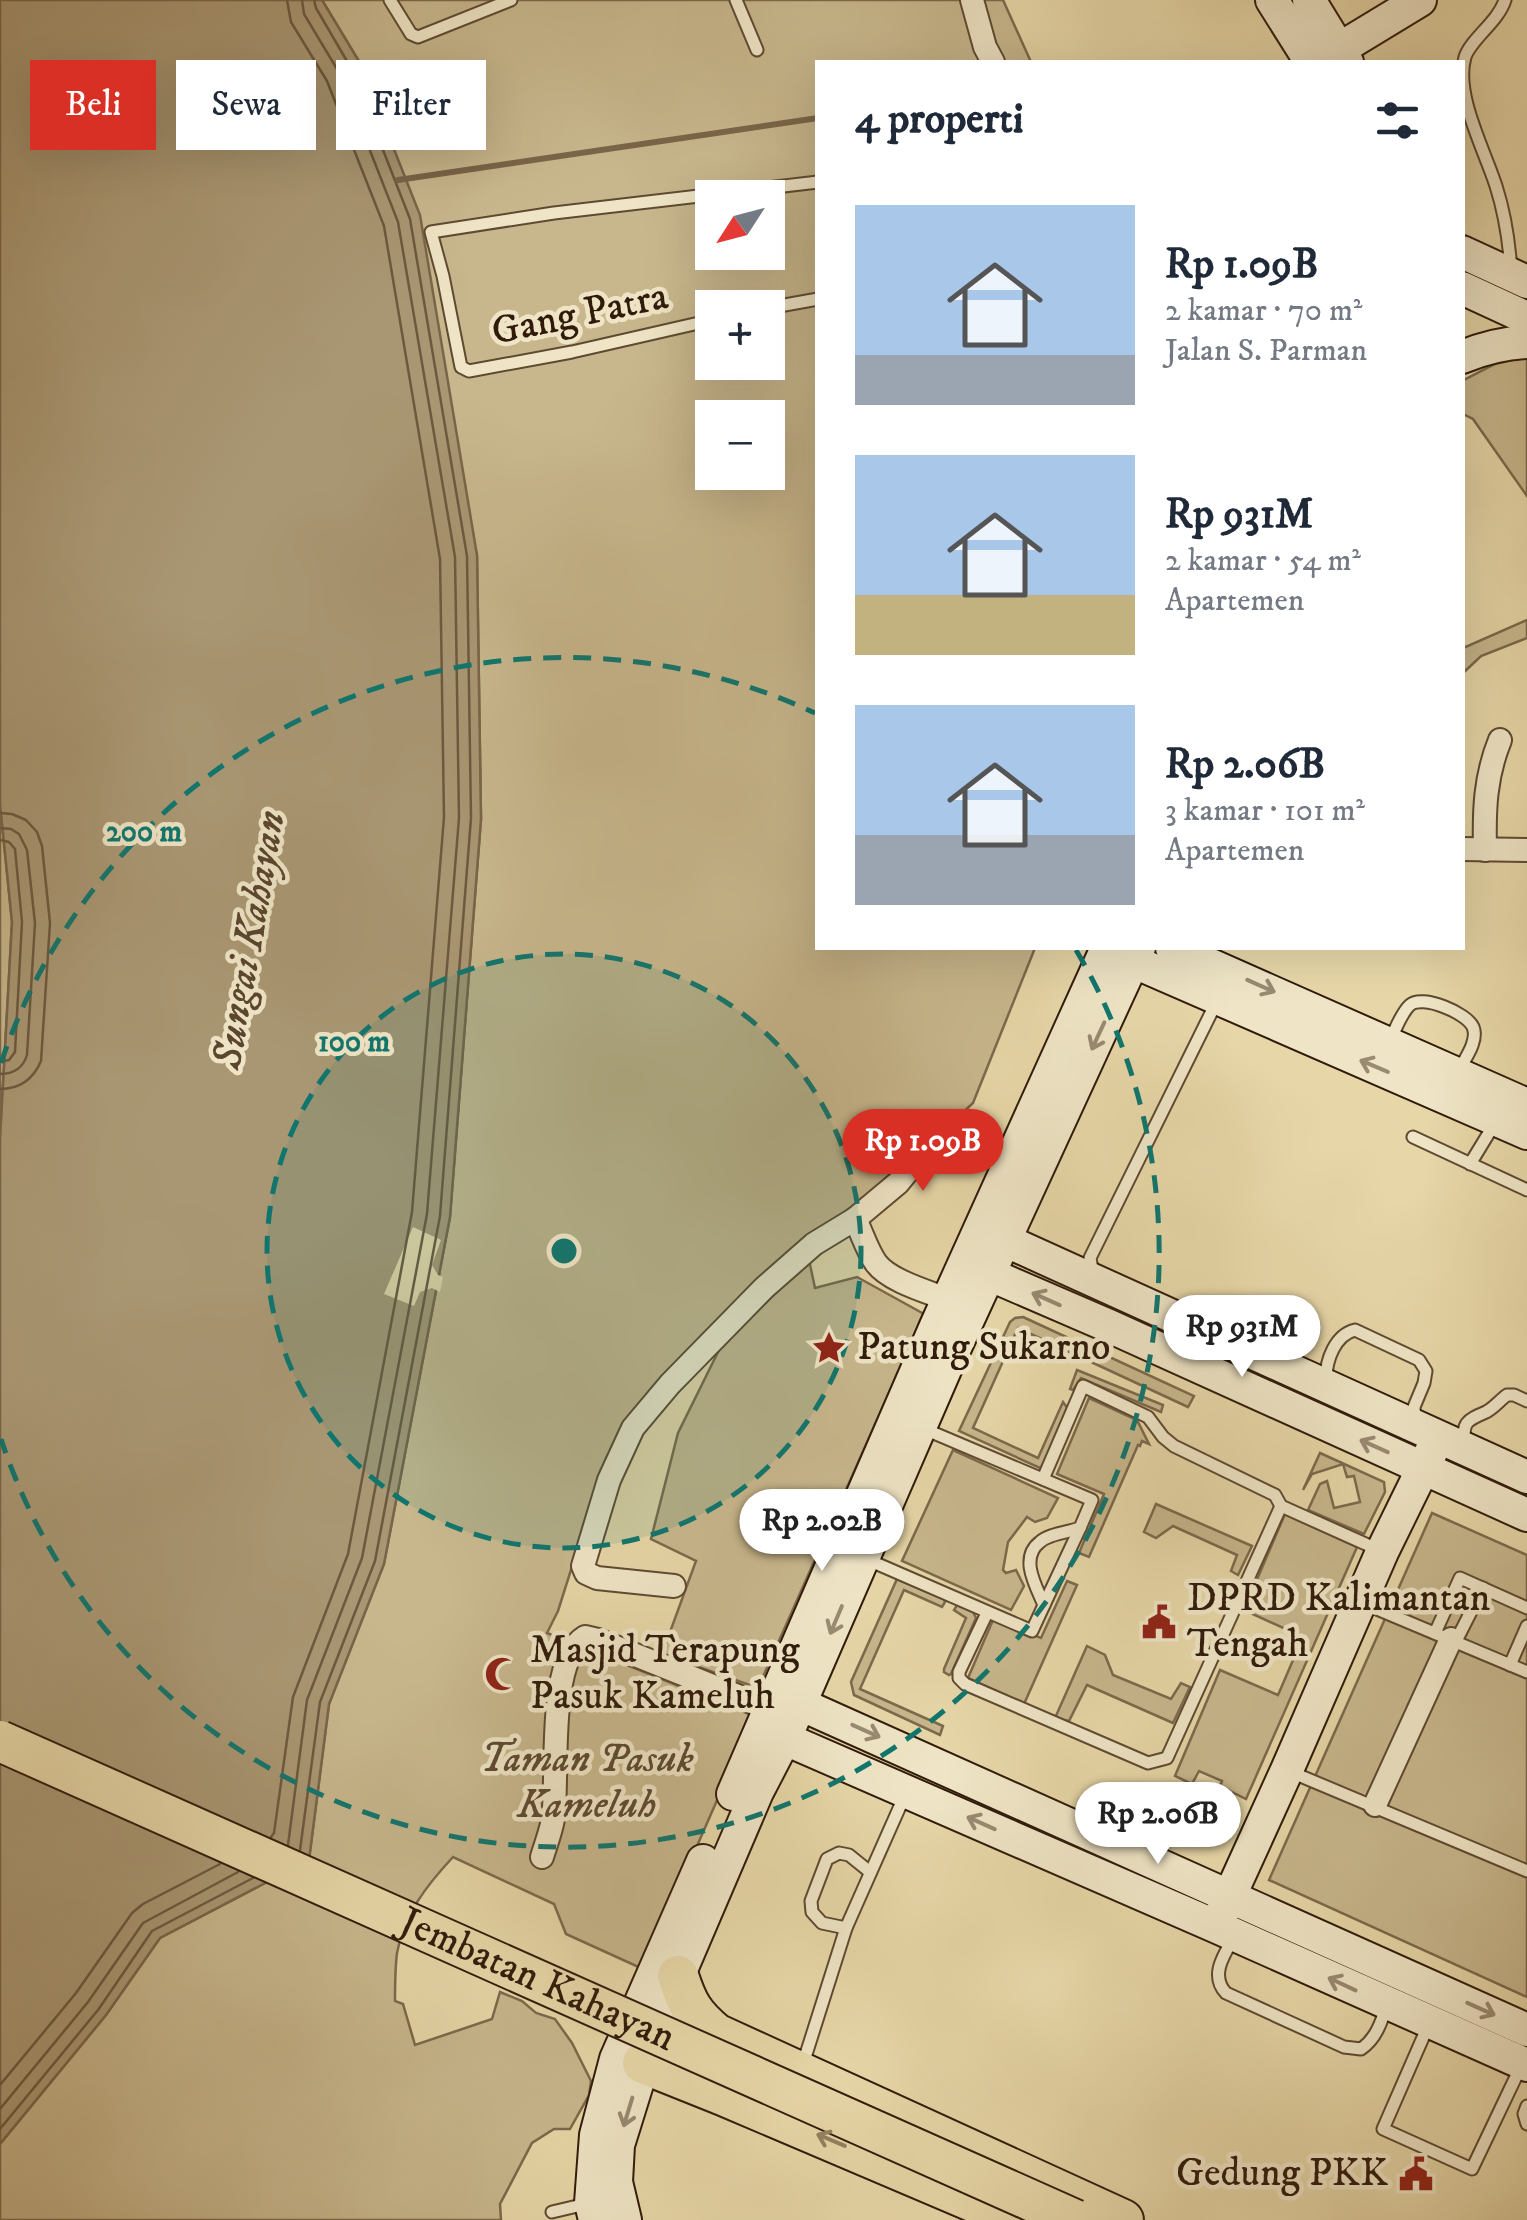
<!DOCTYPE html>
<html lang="id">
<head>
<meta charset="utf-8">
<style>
  :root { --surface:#fff; --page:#f6f6f7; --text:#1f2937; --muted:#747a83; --accent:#d93025 }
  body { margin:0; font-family:"IM FELL DW Pica",serif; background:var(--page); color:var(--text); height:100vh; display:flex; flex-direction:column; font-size:38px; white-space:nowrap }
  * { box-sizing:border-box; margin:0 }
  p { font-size:32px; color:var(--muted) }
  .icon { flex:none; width:55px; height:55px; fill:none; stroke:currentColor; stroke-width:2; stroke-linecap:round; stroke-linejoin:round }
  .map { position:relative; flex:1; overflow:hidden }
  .panel { position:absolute; left:815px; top:60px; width:650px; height:890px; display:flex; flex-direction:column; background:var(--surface); border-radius:0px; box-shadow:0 10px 40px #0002 }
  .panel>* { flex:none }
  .banner { position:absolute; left:30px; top:60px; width:635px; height:90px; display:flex; gap:20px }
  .needle { width:65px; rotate:234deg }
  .buttons { position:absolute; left:695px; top:180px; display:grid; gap:20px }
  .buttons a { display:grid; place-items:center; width:90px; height:90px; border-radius:0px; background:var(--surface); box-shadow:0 10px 40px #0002; font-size:50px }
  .price { position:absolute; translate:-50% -85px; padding:0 22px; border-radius:35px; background:#fff; color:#222; font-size:32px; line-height:65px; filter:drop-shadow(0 2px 5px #0008) }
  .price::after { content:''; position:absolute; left:50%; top:60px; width:30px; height:22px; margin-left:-15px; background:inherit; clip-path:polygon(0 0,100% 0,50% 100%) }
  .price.active { background:var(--accent); color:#fff }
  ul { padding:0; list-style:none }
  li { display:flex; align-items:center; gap:30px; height:250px; padding:0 40px }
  li span { display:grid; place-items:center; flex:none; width:280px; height:200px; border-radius:0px; color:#555 }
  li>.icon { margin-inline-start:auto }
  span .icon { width:120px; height:120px; fill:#fffc; stroke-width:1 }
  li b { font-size:42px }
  h2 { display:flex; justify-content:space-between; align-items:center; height:120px; padding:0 40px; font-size:42px }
  .pill { padding:0 35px; border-radius:0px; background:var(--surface); box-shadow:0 10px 40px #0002; font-size:35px; line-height:90px }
  .pill.active { background:var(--accent); color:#fff }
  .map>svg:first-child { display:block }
</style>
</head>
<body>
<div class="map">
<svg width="1527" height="2220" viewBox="0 0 1527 2220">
  <rect width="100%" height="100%" fill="#e7d7a8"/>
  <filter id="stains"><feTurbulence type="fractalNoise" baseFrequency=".002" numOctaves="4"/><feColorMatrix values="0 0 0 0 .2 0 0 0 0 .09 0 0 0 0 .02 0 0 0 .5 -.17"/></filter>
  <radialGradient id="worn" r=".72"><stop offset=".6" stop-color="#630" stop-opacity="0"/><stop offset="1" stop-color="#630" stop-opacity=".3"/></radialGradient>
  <g fill="#c8b78d" stroke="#7c694c" stroke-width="2.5" fill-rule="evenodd">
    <path d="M322,0h681l28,62h-213v886h217l-62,155 -73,69 -212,179 -81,105 -49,155 -11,22 207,83 -111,253 -77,-35 -12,-30 -101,-47c-26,28 -49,57 -56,96 -2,16 -2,33 -2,48l8,3 12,41 77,-26 8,-27 22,9 14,12 19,6 17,24 19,38 -2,14 -19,34h-16l-22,14 -32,61 1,16h-501v-76l106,-129 54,-77 149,-78 20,-156 55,-140 66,-347 31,-398 -4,-264 -117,-492zM712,198h56v54h-56zM712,308h56v54h-56zM712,418h56v54h-56z"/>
    <path d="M1520,358h7v138l-54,-77 -10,-5 -1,-33 33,-17z"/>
    <path d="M1527,620v18l-46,18 -18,17v-25z"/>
    <path d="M0,804l12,118 -12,217z"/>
    <path d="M809,1260l6,28 42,-11 67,37 -166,374 -96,-34 34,-93 -45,-22 27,-106 42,-85z"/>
    <path d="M1023,1317l171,79 -6,11 -170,-79 -45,100 65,30 25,-56 5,7 -25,56 -3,3 -81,-37 51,-109 5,-4z"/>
    <path d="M1077,1370l86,35 -2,7 -80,-34 -8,12 -3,-1z"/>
    <path d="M1089,1398l48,22 12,24 -7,-3 -2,5 -2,-1 -49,112 -10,-4 25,-59 -47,-20z"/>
    <path d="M953,1450l105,48 -11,20 -12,4 -8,-5 -19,25 -5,28 3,3 10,-3 8,16 -13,24 -109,-49z"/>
    <path d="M1320,1453l64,29 1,10 -21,42 -56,-24 12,-26 7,-3 7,27 26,-6 -6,-26 -7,1 -4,-13 -31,10 -9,16z"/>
    <path d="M1156,1504l96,42 -14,29 -7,-4 6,-16 -64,-29 -17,12 -12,-6z"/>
    <path d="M1432,1513l95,42v442l-258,-117z"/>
    <path d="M1285,1514l72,33 -111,252 -26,-13 2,-5 -23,-10 -7,13 -17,-8 45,-106 58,25 25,-58 -59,-27z"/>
    <path d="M897,1579l47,20 1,3 -3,5 -38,-17 -44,99 83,37 -3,9 -86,-40 -3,-13z"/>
    <path d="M1067,1581l10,4 -53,119 -56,-26 25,-58 48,18z"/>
    <path d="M957,1605l16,7 3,6 -25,56 -2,1 -5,-3v-3l22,-51 -12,-8z"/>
    <path d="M1087,1646l18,9 8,20 58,24 10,-16 9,4 -17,36 -86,-38 -18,36 -14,-3z"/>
  </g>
  <path fill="#a99773" stroke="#796549" stroke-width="2.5" d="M0,0h322l38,63 60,152 57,340 4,264 -31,398 -66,347 -55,140 -20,156 -149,78 -54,77 -106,129v-1005l12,-217 -12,-118z"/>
  <path fill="#e7d7a8" d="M413,1227l28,13 -9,25 6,10 5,2 -3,15 -8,-4 -12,4 -6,14 -30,-12z"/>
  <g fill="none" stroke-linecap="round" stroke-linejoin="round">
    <g stroke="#6c593f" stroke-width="2.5">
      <path d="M0,813l12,1 14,6 11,12 5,14 8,77 -9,138c-8,19 -21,28 -41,28"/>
      <path d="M0,828l11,1 8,5 8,16 8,73 -8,132c-4,13 -13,19 -27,19"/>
      <path d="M0,840l9,2 6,7 7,73 -7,130 -6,8 -9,2"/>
      <path d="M271,1837l3,-4 19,-136 55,-143 64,-342 32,-395 -4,-258 -56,-333 -57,-145 -36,-59 -4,-22"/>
      <path d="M288,1845l19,-145 55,-142 65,-344 32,-396 -4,-261 -57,-335 -58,-148 -36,-60 -2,-14"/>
      <path d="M300,1850l20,-148 55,-141 65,-345 31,-398 -4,-262 -57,-337 -59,-151 -35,-60 -2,-8"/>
      <path d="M0,2085l76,-92 56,-80 11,-9 77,-40"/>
      <path d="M0,2109l88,-107 55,-79 95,-51"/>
      <path d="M0,2129l98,-119 54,-79 101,-53"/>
    </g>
    <path stroke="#796549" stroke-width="6" d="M398,180l420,-62"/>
    <g stroke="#5e4a32" stroke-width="15">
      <g id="lane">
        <path d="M390,0l21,34 7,3 93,-37"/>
        <path d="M736,0l21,50"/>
        <path d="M1505,0c-7,22 -34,39 -40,57 -11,37 20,94 31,129 9,28 13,55 15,84"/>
        <path d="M768,308l50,-9"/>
        <path d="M712,320l-140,32 -103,19 -8,-4 -18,-91 -12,-44 123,-19 264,-31"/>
        <path d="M1390,1040c6,-11 11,-27 20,-35 12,-11 57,8 63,22 6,14 -9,33 -15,45"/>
        <path d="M1413,1137l114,53"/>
        <path d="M1470,1164l25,-41"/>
        <path d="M1093,1275l-3,-17 126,-255"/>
        <path d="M1326,1379c0,-19 9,-44 29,-49l64,30 7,11 -2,12 -10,24 1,16"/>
        <path d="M1464,1446c-1,-24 1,-25 22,-34 8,-4 14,-12 21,-17h7l13,6"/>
        <path d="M1043,1479l40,-93 65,31 15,20 11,9 101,49 6,11"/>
        <path d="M866,1559l166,72 12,-26c-8,-19 -25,-47 -4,-63 8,-8 29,-10 40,-14l12,-28 -170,-72"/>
        <path d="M1365,1604l162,68"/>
        <path d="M1044,1605l36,-77"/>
        <path d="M987,1613l-28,59v6l6,6 183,79 19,-5 114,-252 98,44"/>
        <path d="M1435,1633l25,-55 67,30"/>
        <path d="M1456,1641l27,-53"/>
        <path d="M1510,1665l17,-39"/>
        <path d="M1291,1772l236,99"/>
        <path d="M846,1928l-24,-5 -10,-11 -1,-11 16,-42 12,-6 10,2 21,17"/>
        <path d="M1233,1939c-10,17 -23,37 -7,54l118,54 17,2c15,-10 21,-28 26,-45"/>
        <path d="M1428,2026l-45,103 89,40 50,-105"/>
        <path d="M802,2067l44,-139 59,-133"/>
        <path d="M1527,2106l-3,8 3,10"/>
        <path d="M552,2212l34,-8"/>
      </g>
    </g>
    <g stroke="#5e4a32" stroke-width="26">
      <g id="street">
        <path d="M972,0l13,47 8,15"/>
        <path d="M1462,849l65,1"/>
        <path d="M1485,850c-1,-40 0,-73 15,-110"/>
        <path d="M855,1219l43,-36 49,-60"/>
        <path d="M674,1586l-77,-8 -11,-5 -3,-7 26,-86 24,-52 37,-44 94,-96 50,-44 41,-25c7,14 12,31 21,44 13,18 53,29 73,37"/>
        <path d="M1375,1805l76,-166"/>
        <path d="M542,1857c4,-13 9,-26 11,-38 6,-42 -7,-158 32,-182l13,3 172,69"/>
      </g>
    </g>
    <g stroke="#301b0b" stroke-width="36">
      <g id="secondary">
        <path d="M1272,0l39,62"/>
        <path d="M1309,0l38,62"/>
        <path d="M1318,62l102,-62"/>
        <path d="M1462,252l65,30"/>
        <path d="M1462,288l65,30"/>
        <path d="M1462,357c22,-9 42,-14 65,-15"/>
        <path d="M1172,948l355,157"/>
        <path d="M1114,953l413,180"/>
        <path d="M989,1233l538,244"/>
        <path d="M970,1266l139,60 418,189"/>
        <path d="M780,1695l747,335"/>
        <path d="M767,1731l448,195 312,139"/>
        <path d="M733,1794l203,-468 171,-378"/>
        <path d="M1222,1913l65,-143 95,-218 51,-104"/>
        <path d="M595,2220l-4,-17 5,-68 20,-76 87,-198"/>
        <path d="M625,2220l-9,-38 2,-37 32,-103 107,-250 28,-54 162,-373 192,-417"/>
      </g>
    </g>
    <g stroke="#301b0b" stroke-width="44">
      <g id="highway">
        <path d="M678,1976c9,28 15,39 38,58l407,186"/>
        <path d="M643,2063l80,32 294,125"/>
      </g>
    </g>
    <use href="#lane" stroke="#efe5c6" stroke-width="11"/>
    <use href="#street" stroke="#efe5c6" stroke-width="22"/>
    <use href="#secondary" stroke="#efe5c6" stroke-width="32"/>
    <use href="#highway" stroke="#e7d7a8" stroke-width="40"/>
    <g stroke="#301b0b" stroke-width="44" stroke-linecap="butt">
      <g id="highway-bridge">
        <path id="s1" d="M0,1741l1075,479"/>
      </g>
    </g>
    <use href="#highway-bridge" stroke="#e7d7a8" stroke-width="40"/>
  </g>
  <defs><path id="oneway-shaft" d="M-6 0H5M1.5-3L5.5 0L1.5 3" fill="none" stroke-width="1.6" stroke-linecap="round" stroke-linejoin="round" transform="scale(2.5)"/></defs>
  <g stroke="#998a72">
    <use href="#oneway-shaft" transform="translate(1261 986) rotate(24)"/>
    <use href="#oneway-shaft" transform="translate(1098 1036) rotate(115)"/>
    <use href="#oneway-shaft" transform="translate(1374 1066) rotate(-157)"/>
    <use href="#oneway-shaft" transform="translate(1046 1299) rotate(-156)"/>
    <use href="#oneway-shaft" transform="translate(1374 1446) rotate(-156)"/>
    <use href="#oneway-shaft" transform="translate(836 1620) rotate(113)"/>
    <use href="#oneway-shaft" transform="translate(866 1731) rotate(24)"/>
    <use href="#oneway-shaft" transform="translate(981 1823) rotate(-156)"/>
    <use href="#oneway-shaft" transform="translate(1342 1984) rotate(-155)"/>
    <use href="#oneway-shaft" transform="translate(1481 2009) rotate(24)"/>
    <use href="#oneway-shaft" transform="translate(628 2112) rotate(107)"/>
  </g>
  <use stroke="#958261" href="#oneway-shaft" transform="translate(831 2140) rotate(-157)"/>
  <circle cx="564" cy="1251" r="297" fill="#0f766e" fill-opacity=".12"/>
  <g fill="none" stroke="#0f766e" stroke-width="5" stroke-dasharray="18 12">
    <circle cx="564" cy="1251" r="297"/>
    <path d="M1 1063A594 594 0 0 1 815 713M1076 950A594 594 0 1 1 1 1439"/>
  </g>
  <defs>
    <g id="sight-bare" transform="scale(2.7)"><path d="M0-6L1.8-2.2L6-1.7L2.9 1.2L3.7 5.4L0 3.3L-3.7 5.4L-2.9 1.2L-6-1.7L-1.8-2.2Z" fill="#8f2418" stroke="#efe5c6" stroke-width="2.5" paint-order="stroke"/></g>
    <g id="civic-bare" transform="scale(2.7)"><path d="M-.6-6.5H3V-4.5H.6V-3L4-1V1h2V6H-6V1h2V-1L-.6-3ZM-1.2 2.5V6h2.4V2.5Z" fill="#8f2418" stroke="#efe5c6" stroke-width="2.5" paint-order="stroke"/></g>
    <g id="mosque-bare" transform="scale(2.7)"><path d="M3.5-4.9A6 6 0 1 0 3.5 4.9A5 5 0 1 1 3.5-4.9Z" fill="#8f2418" stroke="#efe5c6" stroke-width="2.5" paint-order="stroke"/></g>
  </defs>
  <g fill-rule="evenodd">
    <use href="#sight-bare" x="829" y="1348"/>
    <use href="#civic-bare" x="1159" y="1622"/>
    <use href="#mosque-bare" x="502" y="1674"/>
    <use href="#civic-bare" x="1416" y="2174"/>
  </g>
  <g text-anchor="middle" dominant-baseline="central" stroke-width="9" stroke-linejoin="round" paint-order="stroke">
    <g font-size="40" fill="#301b0b" stroke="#efe5c6">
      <text transform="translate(580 315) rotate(-12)">Gang Patra</text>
      <text stroke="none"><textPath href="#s1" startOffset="588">Jembatan Kahayan</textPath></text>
    </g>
    <g font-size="40" fill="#301b0b" stroke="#efe5c6" text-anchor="start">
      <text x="857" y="1348">Patung Sukarno</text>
      <text x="1187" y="1599">DPRD Kalimantan<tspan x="1187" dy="46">Tengah</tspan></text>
      <text x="530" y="1651">Masjid Terapung<tspan x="530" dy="46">Pasuk Kameluh</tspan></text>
      <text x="1388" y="2174" text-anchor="end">Gedung PKK</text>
    </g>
    <g font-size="40" font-style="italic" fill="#5e4a32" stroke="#efe5c6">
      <text x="587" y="1760">Taman Pasuk<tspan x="587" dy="46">Kameluh</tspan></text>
    </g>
    <g font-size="42" font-style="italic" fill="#5a462f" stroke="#efe5c6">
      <text transform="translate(250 940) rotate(-80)">Sungai Kahayan</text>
    </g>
  </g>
  <circle cx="564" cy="1251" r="15" fill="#0f766e" stroke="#efe5c6" stroke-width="5"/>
  <g font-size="30" text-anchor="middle" font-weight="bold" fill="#0f766e" stroke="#efe5c6" stroke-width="9" stroke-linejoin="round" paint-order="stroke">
    <text x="144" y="841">200 m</text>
    <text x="354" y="1051">100 m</text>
  </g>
  <rect width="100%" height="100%" filter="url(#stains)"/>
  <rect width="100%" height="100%" fill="url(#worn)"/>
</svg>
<div class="buttons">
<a><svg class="needle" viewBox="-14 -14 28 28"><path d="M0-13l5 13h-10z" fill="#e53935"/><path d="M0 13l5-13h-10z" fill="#747a83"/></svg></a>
<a>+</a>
<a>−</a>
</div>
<b class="price active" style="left:923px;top:1194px">Rp 1.09B</b>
<b class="price" style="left:1242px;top:1380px">Rp 931M</b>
<b class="price" style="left:822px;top:1574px">Rp 2.02B</b>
<b class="price" style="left:1158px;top:1867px">Rp 2.06B</b>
<div class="banner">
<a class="pill active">Beli</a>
<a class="pill">Sewa</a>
<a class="pill">Filter</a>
</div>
<section class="panel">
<h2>4 properti<svg class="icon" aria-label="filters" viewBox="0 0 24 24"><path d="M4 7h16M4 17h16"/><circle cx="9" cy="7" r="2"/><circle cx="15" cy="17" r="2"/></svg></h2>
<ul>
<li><span style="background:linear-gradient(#a9c7e8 75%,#9aa5b1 0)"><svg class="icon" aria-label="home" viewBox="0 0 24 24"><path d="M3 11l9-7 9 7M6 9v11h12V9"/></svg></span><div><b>Rp 1.09B</b><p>2 kamar · 70 m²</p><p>Jalan S. Parman</p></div></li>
<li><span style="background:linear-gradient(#a9c7e8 70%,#c2b280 0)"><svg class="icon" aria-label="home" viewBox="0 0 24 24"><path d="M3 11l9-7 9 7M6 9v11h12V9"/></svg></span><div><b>Rp 931M</b><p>2 kamar · 54 m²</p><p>Apartemen</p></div></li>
<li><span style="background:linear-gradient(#a9c7e8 65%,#9aa5b1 0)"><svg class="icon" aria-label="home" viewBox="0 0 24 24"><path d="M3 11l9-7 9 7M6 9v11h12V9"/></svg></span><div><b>Rp 2.06B</b><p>3 kamar · 101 m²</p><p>Apartemen</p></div></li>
</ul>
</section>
</div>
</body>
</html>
